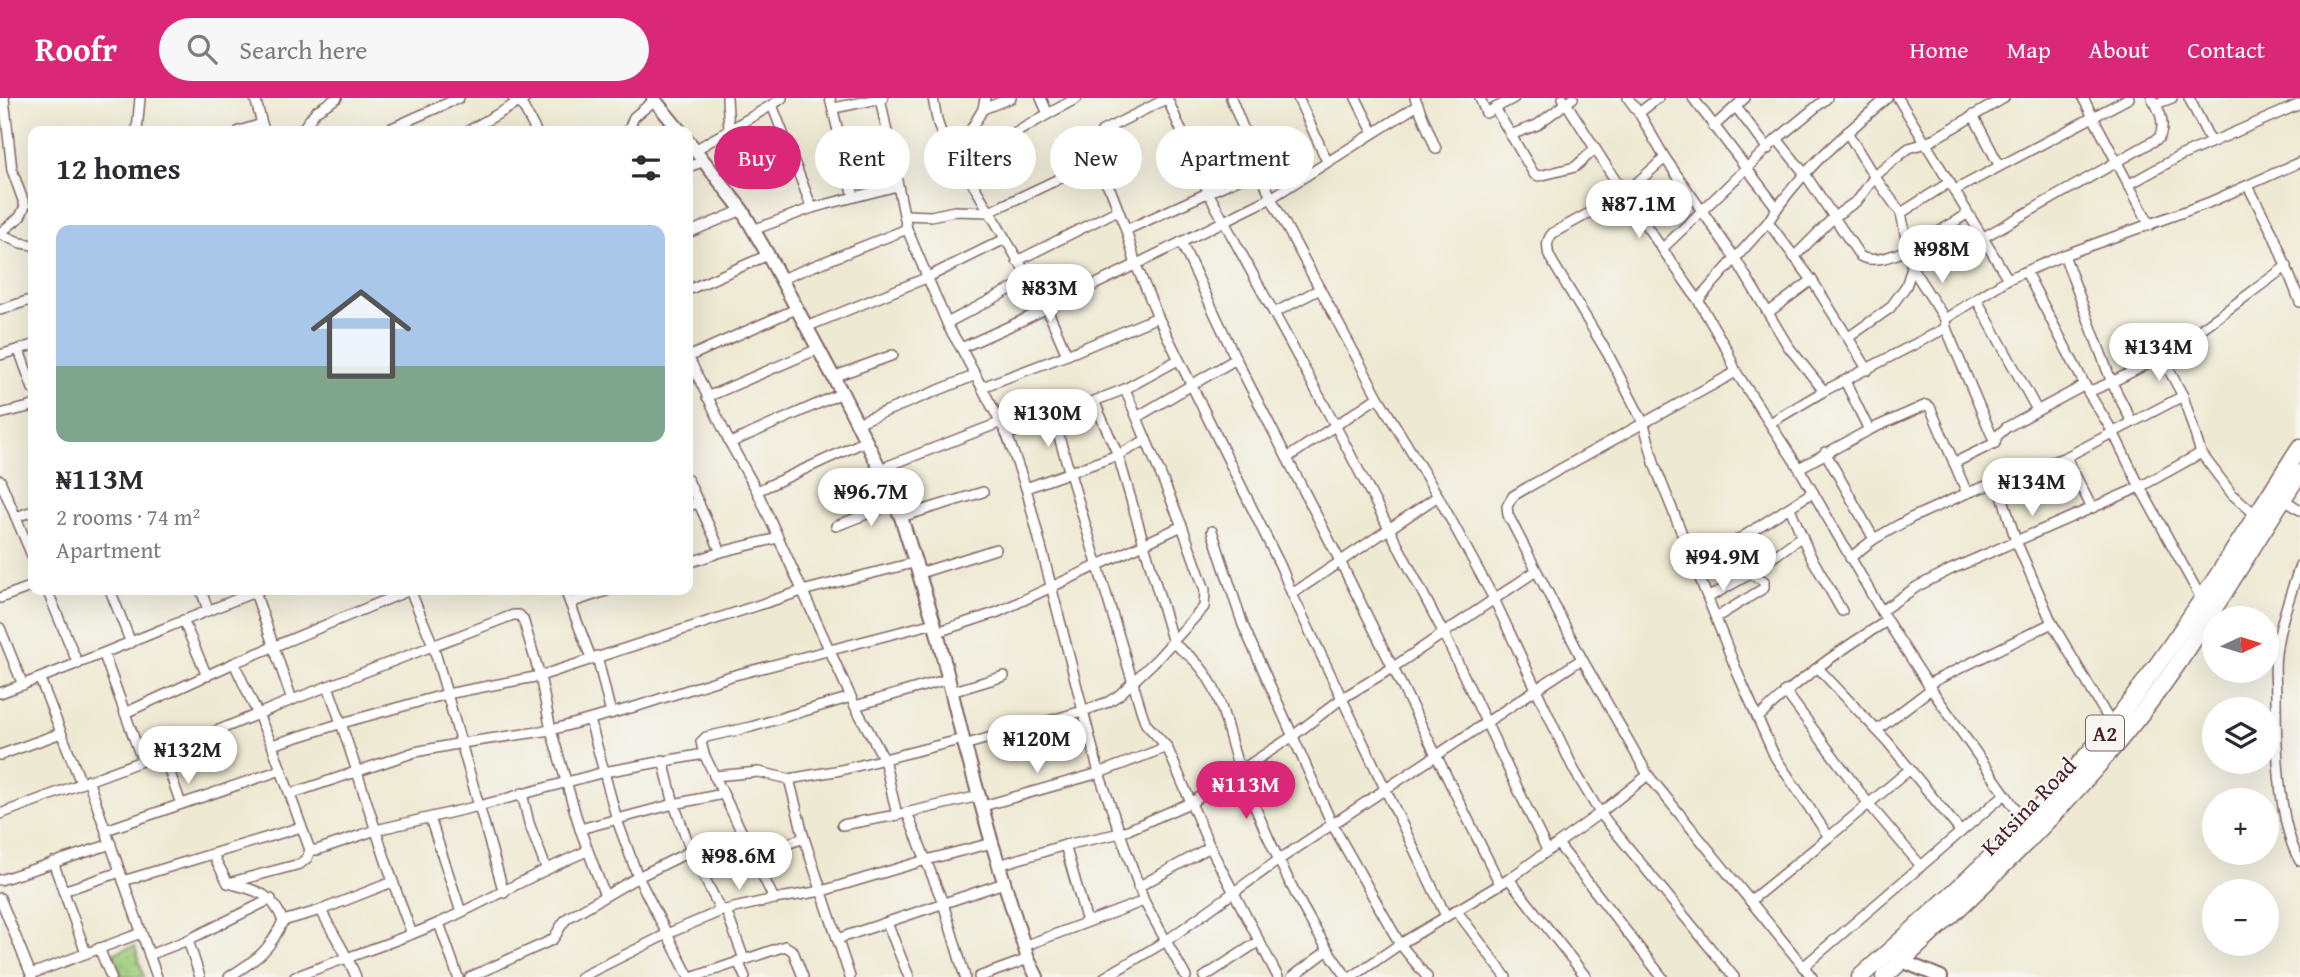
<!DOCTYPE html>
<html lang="en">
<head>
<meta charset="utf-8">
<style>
  :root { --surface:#fff; --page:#f7f7f7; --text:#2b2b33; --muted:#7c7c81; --accent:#db2777 }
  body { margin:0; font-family:"Gentium Book Plus",serif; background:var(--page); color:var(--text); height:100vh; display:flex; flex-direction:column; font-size:26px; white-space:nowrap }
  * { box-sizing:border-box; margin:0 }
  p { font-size:23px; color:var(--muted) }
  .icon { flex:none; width:38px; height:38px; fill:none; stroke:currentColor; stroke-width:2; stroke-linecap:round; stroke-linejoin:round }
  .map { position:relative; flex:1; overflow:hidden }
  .panel { position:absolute; left:28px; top:28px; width:665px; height:469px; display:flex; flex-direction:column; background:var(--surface); border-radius:14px; box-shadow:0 7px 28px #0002 }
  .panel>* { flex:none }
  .guide { position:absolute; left:714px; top:28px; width:665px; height:63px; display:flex; gap:14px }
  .needle { width:46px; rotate:86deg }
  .buttons { position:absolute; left:2202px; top:508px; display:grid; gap:14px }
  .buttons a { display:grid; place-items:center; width:77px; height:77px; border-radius:50%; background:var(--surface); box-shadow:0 7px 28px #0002; font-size:35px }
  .price { position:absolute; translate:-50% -60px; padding:0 16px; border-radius:24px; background:#fff; color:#222; font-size:23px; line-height:46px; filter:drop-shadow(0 2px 4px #0008) }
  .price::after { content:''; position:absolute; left:50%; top:42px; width:21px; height:16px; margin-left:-10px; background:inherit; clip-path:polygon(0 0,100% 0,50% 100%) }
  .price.on { background:var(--accent); color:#fff }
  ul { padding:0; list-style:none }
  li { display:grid; align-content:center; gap:14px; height:371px; padding:0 28px }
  li span { display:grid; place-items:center; height:217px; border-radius:14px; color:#555 }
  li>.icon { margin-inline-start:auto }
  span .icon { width:126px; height:126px; fill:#fffc; stroke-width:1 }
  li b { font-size:30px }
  h2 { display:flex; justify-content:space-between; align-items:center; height:84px; padding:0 28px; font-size:30px }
  .chip { padding:0 24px; border-radius:32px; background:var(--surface); box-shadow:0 7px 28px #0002; font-size:24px; line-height:63px }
  .chip.on { background:var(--accent); color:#fff }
  header { display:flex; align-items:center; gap:42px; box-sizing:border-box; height:98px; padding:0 35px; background:var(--accent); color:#fff }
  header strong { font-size:33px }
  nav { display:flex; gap:38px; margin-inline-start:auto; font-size:24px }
  .search { width:490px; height:63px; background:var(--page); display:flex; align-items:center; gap:18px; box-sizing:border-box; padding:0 24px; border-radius:38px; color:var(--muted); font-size:26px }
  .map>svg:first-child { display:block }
</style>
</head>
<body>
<header>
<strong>Roofr</strong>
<div class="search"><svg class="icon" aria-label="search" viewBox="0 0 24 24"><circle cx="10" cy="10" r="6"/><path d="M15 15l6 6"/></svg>Search here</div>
<nav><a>Home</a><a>Map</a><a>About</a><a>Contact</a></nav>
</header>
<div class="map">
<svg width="2300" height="879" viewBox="0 0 2300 879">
  <defs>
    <pattern id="grass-dots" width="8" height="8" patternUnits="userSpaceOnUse" patternTransform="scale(1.75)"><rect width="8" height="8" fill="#9cca78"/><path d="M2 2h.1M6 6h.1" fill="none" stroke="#88ad68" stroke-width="1.8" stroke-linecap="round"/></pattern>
  </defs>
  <rect width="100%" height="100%" fill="#f6f6f2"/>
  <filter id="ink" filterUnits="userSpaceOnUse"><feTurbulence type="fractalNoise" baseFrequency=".0143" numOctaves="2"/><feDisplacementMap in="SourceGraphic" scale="14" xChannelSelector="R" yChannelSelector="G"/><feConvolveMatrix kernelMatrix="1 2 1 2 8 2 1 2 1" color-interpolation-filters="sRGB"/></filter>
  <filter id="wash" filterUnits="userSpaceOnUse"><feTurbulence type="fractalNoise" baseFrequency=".00686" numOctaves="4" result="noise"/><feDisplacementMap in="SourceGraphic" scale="28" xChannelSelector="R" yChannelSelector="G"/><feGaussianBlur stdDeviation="1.57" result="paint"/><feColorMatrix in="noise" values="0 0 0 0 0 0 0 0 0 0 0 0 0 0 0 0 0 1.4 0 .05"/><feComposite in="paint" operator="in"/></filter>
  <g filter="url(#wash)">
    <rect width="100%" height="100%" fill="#eee9d2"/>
    <path fill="url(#grass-dots)" stroke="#737452" stroke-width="2" d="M135,848l9,31h-22l-9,-24z"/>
  </g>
  <g filter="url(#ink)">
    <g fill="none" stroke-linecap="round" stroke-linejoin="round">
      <g stroke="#836665" stroke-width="12">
        <g id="street">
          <path d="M255,0l9,33"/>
          <path d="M513,0l7,3 16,30"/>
          <path d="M727,0l2,32"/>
          <path d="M830,0l24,99"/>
          <path d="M880,0l27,131"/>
          <path d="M933,0c5,26 4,46 34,51"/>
          <path d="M985,0l-2,11 -13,22 -3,18 3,30 77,130 20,46"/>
          <path d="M1167,0l42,96 126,231 108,207 104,218"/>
          <path d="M1231,0l40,100 107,199 60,99 56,103 80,171 26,43 134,164"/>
          <path d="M1298,0l29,63"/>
          <path d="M1356,0l17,34"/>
          <path d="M1415,0l21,51"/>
          <path d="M1480,0l6,15 28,-15"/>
          <path d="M1563,0l61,96 74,106 29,50 9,22 63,96 88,153 44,68 94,133"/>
          <path d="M1628,0l11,15 26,45 70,100 53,88 36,45"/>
          <path d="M1693,0l84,110"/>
          <path d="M1898,0l110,181"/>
          <path d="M2083,0l67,127"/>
          <path d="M2189,0l22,44"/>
          <path d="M2156,6l16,-6"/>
          <path d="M772,7l10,-7"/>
          <path d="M1736,9l32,42"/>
          <path d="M834,10l49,-10"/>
          <path d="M1495,10l39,66 5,2 36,-9 20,-18"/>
          <path d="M983,11l28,-11"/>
          <path d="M1639,15l19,-15"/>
          <path d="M1048,16l29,-16"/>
          <path d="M1973,17l26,50"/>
          <path d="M1713,29l32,-29"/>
          <path d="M137,33l3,-33"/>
          <path d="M239,33l23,-7"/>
          <path d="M301,33l15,-20 21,-13"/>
          <path d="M385,33l74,-33"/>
          <path d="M468,33l58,-33"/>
          <path d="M628,33l6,-14 21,-17"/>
          <path d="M1847,34l25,41 29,40 11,55 -6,18 -16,22 -41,29"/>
          <path d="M1510,37l27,-10 36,-27"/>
          <path d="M1777,41l28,35 55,82c25,16 85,-29 107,-42"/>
          <path d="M695,52l77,-45 40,103"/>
          <path d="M1665,60l-41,36 -71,39c-7,7 -6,14 -4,23l60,100 35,68 11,42 83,208 37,83 54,80 -79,64"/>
          <path d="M967,63l81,-47 -7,-16"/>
          <path d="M1091,63l20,30 15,39"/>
          <path d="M688,69l17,-6"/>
          <path d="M1258,72l-132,60 10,35 22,52 123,250 11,27 154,322"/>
          <path d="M2128,87l52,-29 120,-52"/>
          <path d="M2248,88l26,50 26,66"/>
          <path d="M1955,92l174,-92"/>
          <path d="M1901,115l49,-31"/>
          <path d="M905,117l26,1 23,-5 35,1 95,-45 7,-6 11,-30 66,-33"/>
          <path d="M1768,124l44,58 56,90"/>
          <path d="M753,132l59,-22 85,-22"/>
          <path d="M0,135l20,-16 5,-11 -13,-36 -8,-72"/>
          <path d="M688,135l54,-23"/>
          <path d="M0,136l21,9 12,2"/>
          <path d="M1982,140l177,-100c7,-13 1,-28 -7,-40"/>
          <path d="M1181,144l55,117 104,202 160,323"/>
          <path d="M1663,150l114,-109 50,-41"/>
          <path d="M2064,157l48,128 20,39"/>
          <path d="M1794,159l40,-40 24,-17 17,-24 25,-21 9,-7 18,-5 77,-45"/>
          <path d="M1017,163l101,-51"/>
          <path d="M1912,170l33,51 1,9 49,115"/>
          <path d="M2026,174l59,113"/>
          <path d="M781,181l126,-50 42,99 12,20"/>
          <path d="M688,192l80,-35"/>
          <path d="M1698,202l70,-78c30,-49 76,-87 119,-124"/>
          <path d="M1977,202l60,110"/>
          <path d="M0,212l33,-11"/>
          <path d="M1769,214l43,-32"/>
          <path d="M1274,215l46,-24"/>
          <path d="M1945,221l63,-40 56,-24 144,-52 92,-41"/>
          <path d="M947,225l81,-43"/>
          <path d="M806,229l120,-49 79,-39"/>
          <path d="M19,252l14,39"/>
          <path d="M0,257l33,-10"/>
          <path d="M688,258l42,87 27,48 98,215 29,53 13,56"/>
          <path d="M688,259l108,-48"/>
          <path d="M2162,259l21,39 18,57 31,41 24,21"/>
          <path d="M1736,274l-208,115 -15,9 -6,10 1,9 74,144 66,116 164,202"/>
          <path d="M833,279l60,-22"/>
          <path d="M1845,283l24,49"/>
          <path d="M982,289l85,-32 91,-38"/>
          <path d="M1125,291l-118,46 19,53 73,285 45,128 42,76"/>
          <path d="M707,299l111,-48"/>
          <path d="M1094,303l24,54 55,188c7,6 15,11 21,17 31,30 32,76 47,113 26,65 64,149 106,204"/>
          <path d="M0,316l33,-8"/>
          <path d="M1053,319l89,296 4,11 21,23 43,100 68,130"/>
          <path d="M1137,319l99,-58"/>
          <path d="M857,325l119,-48"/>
          <path d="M1770,325l54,-32 122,-63"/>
          <path d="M1007,337l-46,-87 60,-27 250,-123 147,-93"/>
          <path d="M730,345l112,-50"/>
          <path d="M1825,354l49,87"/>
          <path d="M2066,359l26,51"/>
          <path d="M1287,360l91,-61"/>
          <path d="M1954,365l41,-20 2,-7 10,-9 78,-42 3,7"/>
          <path d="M1799,370l70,-38 57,-25 4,2 37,86"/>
          <path d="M880,371l119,-46"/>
          <path d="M0,382l33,78"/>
          <path d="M688,382l33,72"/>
          <path d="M1998,384l18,59 36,82 60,102"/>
          <path d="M1026,390l92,-33 28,-15"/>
          <path d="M757,393l109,-50"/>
          <path d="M2283,401l17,11"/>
          <path d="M688,408l11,-3"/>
          <path d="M1790,410l19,45 33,58"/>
          <path d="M16,419l17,-6"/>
          <path d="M901,419l82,-25"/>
          <path d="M836,428l59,-23"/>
          <path d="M1212,433l31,94 89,199 68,120 27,33"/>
          <path d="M1850,460l24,-19 37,-21 56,-25 99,-36 117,-61"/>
          <path d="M688,465l33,-11 57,-14"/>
          <path d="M2300,467c-9,29 -21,59 -24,89 -2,14 0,29 0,43 0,41 2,129 24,164"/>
          <path d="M1697,468l116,-74"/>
          <path d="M920,475l76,-24"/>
          <path d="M47,492l31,74"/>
          <path d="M110,492l21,53"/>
          <path d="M201,492l7,20"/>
          <path d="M410,492l23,55 71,248"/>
          <path d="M565,492l26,68"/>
          <path d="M255,494l37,108"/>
          <path d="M1292,496l146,-98"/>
          <path d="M1709,499l41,-23 52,-38"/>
          <path d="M0,500l33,-12"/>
          <path d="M2202,502l-62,-113 -27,-55 -25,-40c74,-28 135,-80 199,-126"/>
          <path d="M570,505l39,-13"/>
          <path d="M1881,513l37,-25 34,-17 188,-82 61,-34"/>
          <path d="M1717,519l47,-29v-7l-14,-7"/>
          <path d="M183,522l24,56"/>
          <path d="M0,530l23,57"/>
          <path d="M937,534l61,-20 184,-86"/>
          <path d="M104,557l38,105"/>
          <path d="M597,558l14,58"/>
          <path d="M234,565l38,82 38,105"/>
          <path d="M1818,570l69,73 74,91"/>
          <path d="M40,581l41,104"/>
          <path d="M1928,586l124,-61"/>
          <path d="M328,588c30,82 52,166 84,248"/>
          <path d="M1785,593l83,112 53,63"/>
          <path d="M951,594l53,-16"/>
          <path d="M0,595c88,-32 173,-69 260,-103"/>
          <path d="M855,608l93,-27"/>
          <path d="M125,615l109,-50 176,-73"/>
          <path d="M1758,620c39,-38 83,-69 129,-97"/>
          <path d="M590,622l27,100 21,57 51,100"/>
          <path d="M1877,632l54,-41"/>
          <path d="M272,647l70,-22 105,-29 93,-18 262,-85 115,-29"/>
          <path d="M964,647l119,-34 25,-9 11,-7 39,-37 46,-51 1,-17 -23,-64 -57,-137 53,-29"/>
          <path d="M163,655l18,51"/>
          <path d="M0,657l61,-22"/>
          <path d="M663,662l11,44 17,47 30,60"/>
          <path d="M714,678l45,-4 30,7 52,-9 122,-31"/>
          <path d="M789,681l15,59 46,139"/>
          <path d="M88,682l69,197"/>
          <path d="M522,695l7,30 17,45"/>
          <path d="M290,696l125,-42 47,-9 89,-13 87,-24 93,-30 203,-53"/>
          <path d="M983,708l116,-33 68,-26"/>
          <path d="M907,715l36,90 22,74"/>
          <path d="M0,716l163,-61 129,-53 221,-85h6l4,4 17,57 11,54 29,99 25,67"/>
          <path d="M430,720l31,94"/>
          <path d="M842,727l55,-10 82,-19"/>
          <path d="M580,731l94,-25 49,-10"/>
          <path d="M106,732l175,-60"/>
          <path d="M1829,739l80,-67"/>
          <path d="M1558,746l104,133"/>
          <path d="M1065,747l22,77"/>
          <path d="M310,752h7l59,-20 103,-24 125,-34 100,-18"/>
          <path d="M213,757l15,28 72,-19 7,-6 3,-8"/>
          <path d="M752,758l52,-18"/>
          <path d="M53,764l33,91"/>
          <path d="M999,767l66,-20 56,-12 71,-31 101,-66 48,-37 51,-31 144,-97"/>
          <path d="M1509,781l77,98"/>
          <path d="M0,782l111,-36"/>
          <path d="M123,783l178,-54"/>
          <path d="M228,785c27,7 44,9 55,38 -15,32 -25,37 -54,56"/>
          <path d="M1138,789l72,-40"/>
          <path d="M63,793l57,-19"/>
          <path d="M0,800l32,79"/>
          <path d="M774,801l-70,-145 -3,-12 5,-5 45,-10 100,-30"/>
          <path d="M321,812c11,23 26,43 35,67"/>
          <path d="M726,812l18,49"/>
          <path d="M1456,812l50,67"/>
          <path d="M283,823l38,-11 71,-28"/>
          <path d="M439,825l19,54"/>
          <path d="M887,825l22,54"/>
          <path d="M837,841l167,-56"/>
          <path d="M188,842l12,37"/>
          <path d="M1024,848l120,-45"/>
          <path d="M99,850l12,29"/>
          <path d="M149,857l39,-15 83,-41"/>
          <path d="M738,863l7,16"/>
          <path d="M1803,869l201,-172"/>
          <path d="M31,876l110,-41"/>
          <path d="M295,879c48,-19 99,-34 146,-55 50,-23 96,-50 146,-71"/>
          <path d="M470,879l82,-37c7,-7 8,-17 17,-23l69,-40 53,-26 51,-17"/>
          <path d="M581,879l86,-43 54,-23 53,-12 48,-8 104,-31 66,-17"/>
          <path d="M694,879l91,-31 8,5 10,26"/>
          <path d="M979,879l49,-18"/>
          <path d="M1105,879l61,-36 114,-82 302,-200"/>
          <path d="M1204,879l54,-35"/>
          <path d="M1292,879l35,-26"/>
          <path d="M1352,879l48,-33 109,-65 91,-66 48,-38"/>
        </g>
      </g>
      <g stroke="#836665" stroke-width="16">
        <g id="secondary">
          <path d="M653,0l27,33"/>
          <path d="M688,43l54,69 26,45 74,138 38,76 21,48 36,115 26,107 29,104 36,116 9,18"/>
          <path d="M1898,858l4,5 39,16"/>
        </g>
      </g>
      <g stroke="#836665" stroke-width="19">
        <g id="highway">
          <path d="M1860,879c89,-79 178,-159 252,-252 70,-88 127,-184 188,-278"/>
          <path d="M1884,879c101,-91 212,-196 290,-308 45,-64 83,-132 126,-196"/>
        </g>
      </g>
      <use href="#street" stroke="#fff" stroke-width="9"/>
      <use href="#secondary" stroke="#fff" stroke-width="12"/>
      <use href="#highway" stroke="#fff" stroke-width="16"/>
    </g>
  </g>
  <g text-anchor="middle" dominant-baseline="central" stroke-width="5" stroke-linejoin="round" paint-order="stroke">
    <rect fill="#f6f6f2" stroke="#7e6067" stroke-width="2" x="2086" y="617.5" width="38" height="35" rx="5"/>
    <g font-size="21" font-weight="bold" fill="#4a1f2b">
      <text x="2105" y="635">A2</text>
    </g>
    <g font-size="23" fill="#4a1f2b" stroke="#f6f6f2">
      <text transform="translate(2028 708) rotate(-46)">Katsina Road</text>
    </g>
  </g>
</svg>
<div class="buttons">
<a><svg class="needle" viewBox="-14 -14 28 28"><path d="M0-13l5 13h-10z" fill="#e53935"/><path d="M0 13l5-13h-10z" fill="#7c7c81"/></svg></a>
<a><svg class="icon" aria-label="layers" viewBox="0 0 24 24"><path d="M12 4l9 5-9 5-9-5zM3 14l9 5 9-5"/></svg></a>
<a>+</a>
<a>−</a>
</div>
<b class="price" style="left:1639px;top:142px">₦87.1M</b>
<b class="price" style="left:1942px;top:187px">₦98M</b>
<b class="price" style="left:1050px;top:226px">₦83M</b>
<b class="price" style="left:2159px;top:285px">₦134M</b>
<b class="price" style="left:1048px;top:351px">₦130M</b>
<b class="price" style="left:2032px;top:420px">₦134M</b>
<b class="price" style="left:871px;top:430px">₦96.7M</b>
<b class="price" style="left:1723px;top:495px">₦94.9M</b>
<b class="price" style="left:1037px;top:677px">₦120M</b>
<b class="price" style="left:188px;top:688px">₦132M</b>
<b class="price on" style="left:1246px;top:723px">₦113M</b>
<b class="price" style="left:739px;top:794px">₦98.6M</b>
<div class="guide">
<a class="chip on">Buy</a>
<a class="chip">Rent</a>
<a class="chip">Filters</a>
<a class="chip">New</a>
<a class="chip">Apartment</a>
</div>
<section class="panel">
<h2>12 homes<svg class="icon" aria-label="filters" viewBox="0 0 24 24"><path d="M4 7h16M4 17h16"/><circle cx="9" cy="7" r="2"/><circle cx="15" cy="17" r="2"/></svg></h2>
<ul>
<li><span style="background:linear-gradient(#a9c7e8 65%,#7fa58c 0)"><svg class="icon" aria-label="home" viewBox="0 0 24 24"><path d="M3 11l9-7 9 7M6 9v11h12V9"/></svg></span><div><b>₦113M</b><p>2 rooms · 74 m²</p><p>Apartment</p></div></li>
</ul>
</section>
</div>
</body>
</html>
